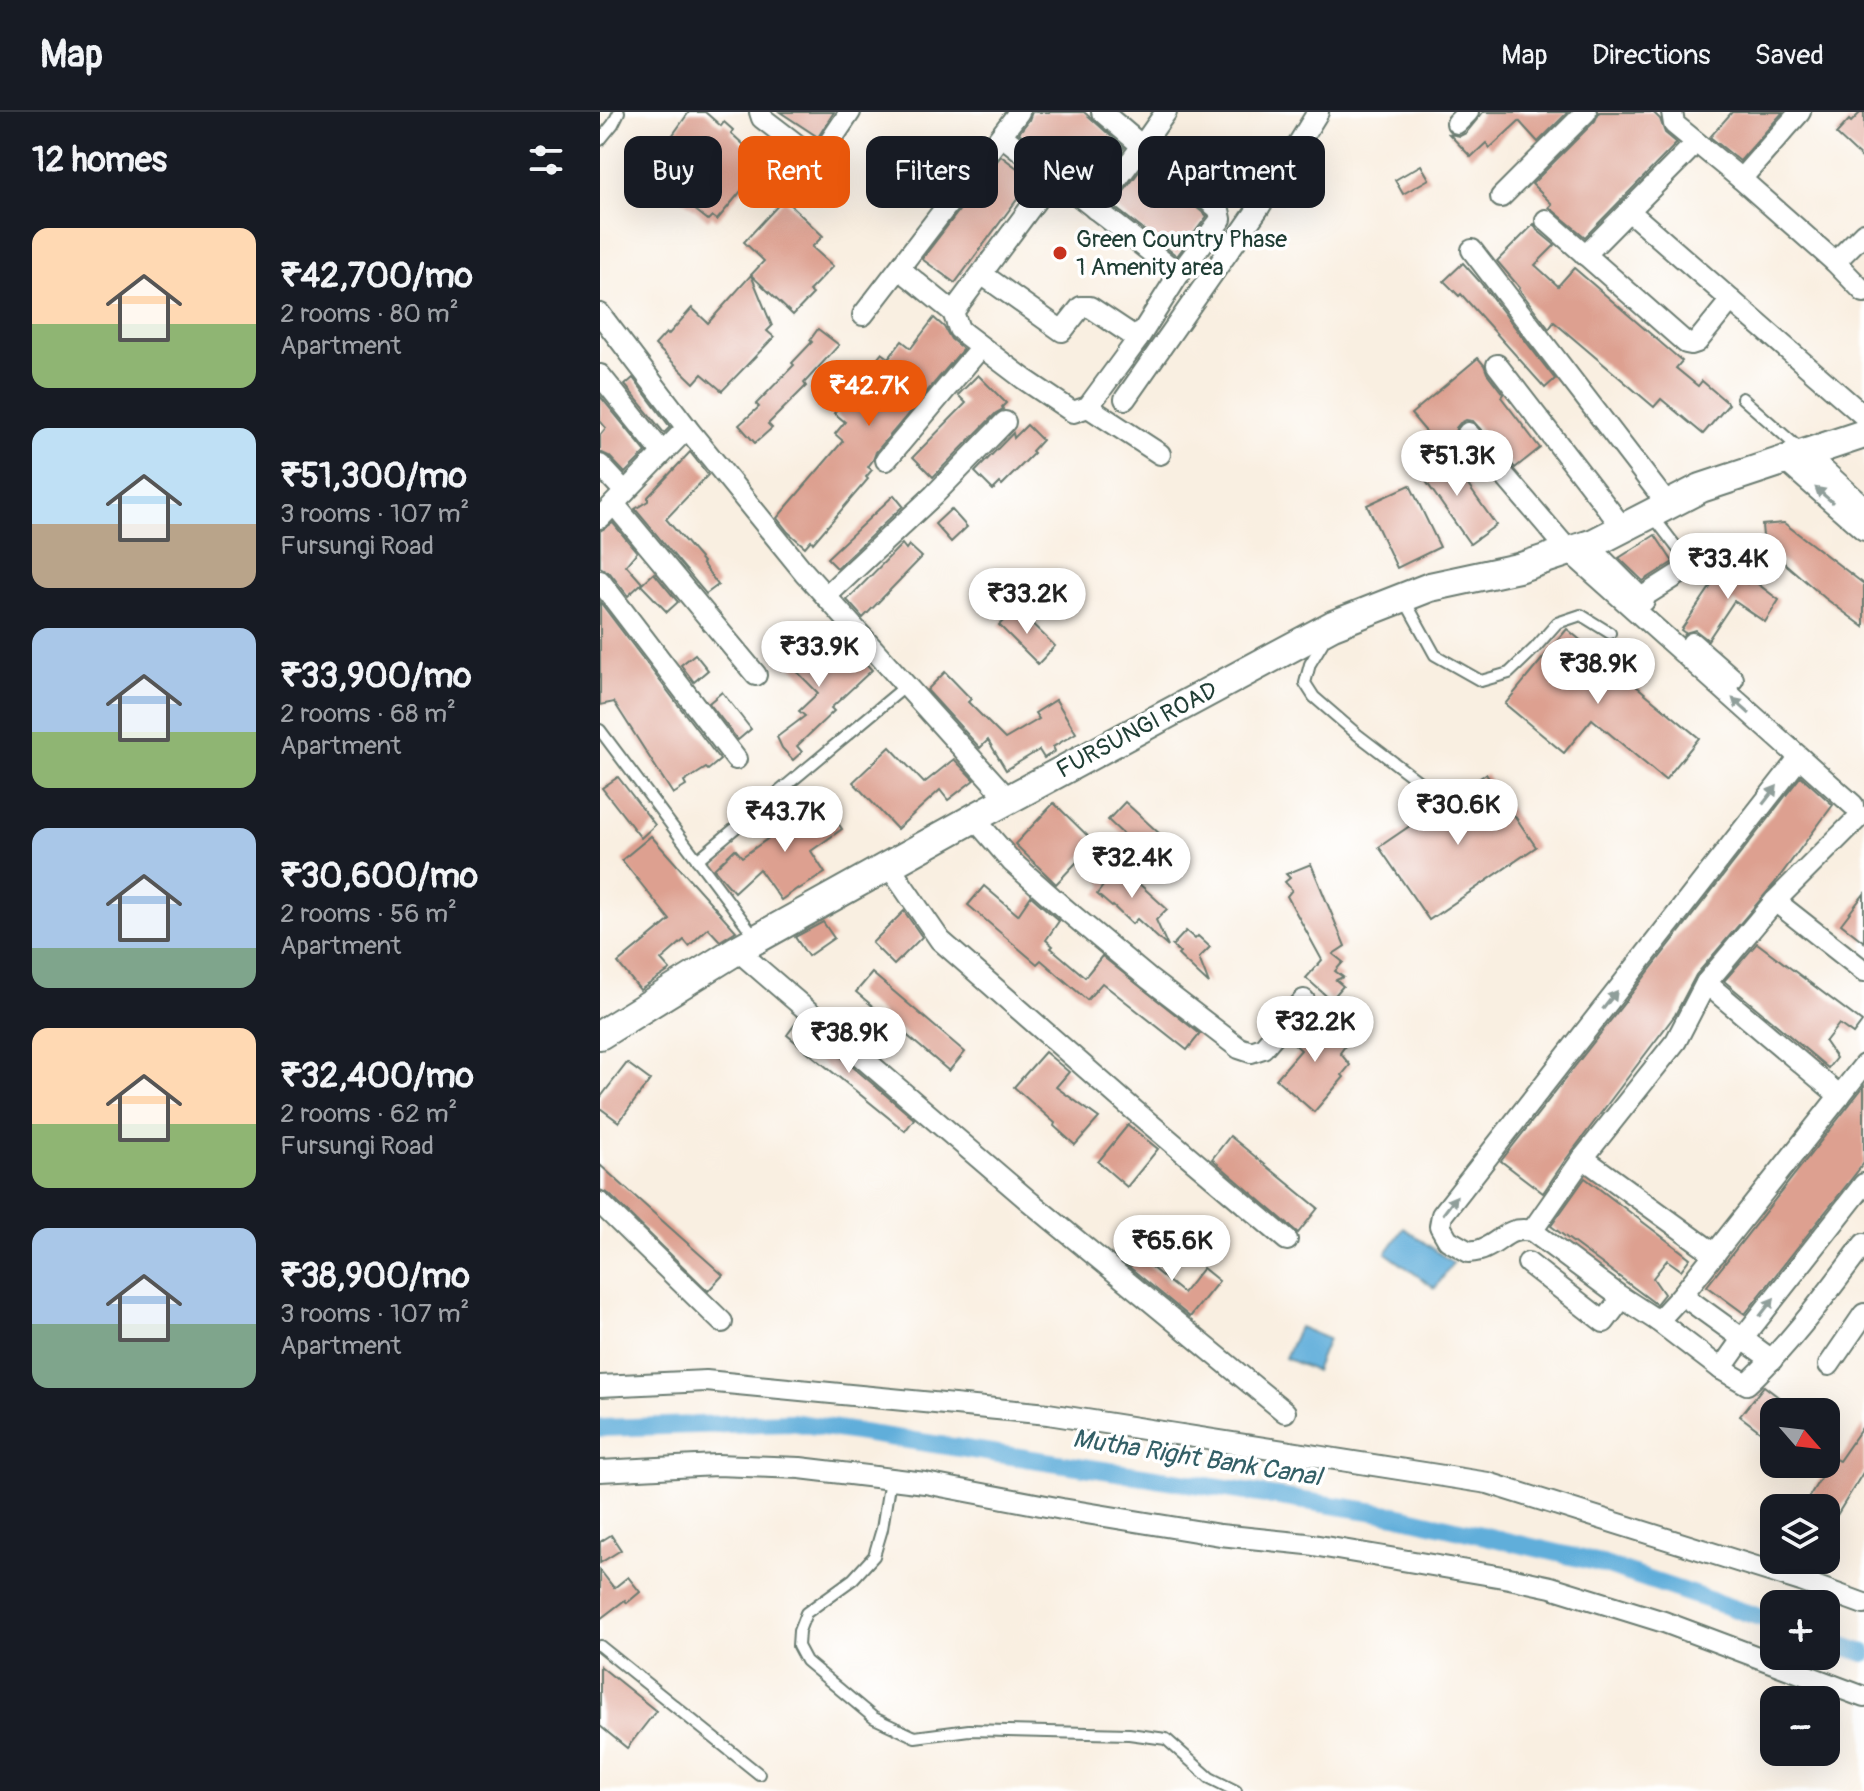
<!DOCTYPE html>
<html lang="en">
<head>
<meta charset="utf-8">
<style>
  :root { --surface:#171b24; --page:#20242c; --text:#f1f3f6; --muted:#9ea1a6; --line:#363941; --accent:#ea580c }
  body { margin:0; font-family:Pangolin,sans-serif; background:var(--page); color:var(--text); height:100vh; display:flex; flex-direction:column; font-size:30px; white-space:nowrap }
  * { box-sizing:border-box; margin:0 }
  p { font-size:26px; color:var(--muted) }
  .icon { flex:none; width:44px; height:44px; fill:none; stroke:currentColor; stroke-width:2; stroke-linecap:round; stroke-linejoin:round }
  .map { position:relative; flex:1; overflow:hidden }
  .side { display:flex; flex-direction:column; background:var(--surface); width:600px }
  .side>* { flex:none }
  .top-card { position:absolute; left:24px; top:24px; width:760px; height:72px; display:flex; gap:16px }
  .needle { width:52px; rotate:118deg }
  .controls { position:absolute; left:1160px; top:1286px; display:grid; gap:16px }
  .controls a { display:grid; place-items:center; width:80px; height:80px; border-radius:16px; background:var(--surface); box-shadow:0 8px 32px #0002; font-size:40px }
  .price { position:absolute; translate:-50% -68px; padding:0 18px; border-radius:28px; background:#fff; color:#222; font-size:26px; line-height:52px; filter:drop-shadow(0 2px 4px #0008) }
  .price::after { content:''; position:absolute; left:50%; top:48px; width:24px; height:18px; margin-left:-12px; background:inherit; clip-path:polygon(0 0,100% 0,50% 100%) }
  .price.on { background:var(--accent); color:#fff }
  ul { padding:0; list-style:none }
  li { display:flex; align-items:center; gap:24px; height:200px; padding:0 32px }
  li span { display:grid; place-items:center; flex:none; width:224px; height:160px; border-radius:16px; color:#555 }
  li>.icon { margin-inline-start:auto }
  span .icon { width:96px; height:96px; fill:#fffc; stroke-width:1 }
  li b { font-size:34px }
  h2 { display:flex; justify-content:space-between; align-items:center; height:96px; padding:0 32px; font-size:34px }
  .chip { padding:0 28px; border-radius:16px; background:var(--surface); box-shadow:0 8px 32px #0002; font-size:28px; line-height:72px }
  .chip.on { background:var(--accent); color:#fff }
  header { display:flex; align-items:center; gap:48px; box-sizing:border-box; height:112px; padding:0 40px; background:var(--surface); border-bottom:2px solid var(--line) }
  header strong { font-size:38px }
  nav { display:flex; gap:44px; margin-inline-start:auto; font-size:28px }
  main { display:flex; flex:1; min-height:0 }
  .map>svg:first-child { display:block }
</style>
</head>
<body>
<header>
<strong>Map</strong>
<nav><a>Map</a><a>Directions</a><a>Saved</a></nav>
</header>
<main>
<section class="side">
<h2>12 homes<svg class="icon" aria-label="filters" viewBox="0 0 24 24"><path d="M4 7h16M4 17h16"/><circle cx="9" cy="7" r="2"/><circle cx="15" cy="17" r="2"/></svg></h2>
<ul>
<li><span style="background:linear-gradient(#ffd9b3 60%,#8fb573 0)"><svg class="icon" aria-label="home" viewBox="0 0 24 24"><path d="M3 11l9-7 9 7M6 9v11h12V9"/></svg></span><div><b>₹42,700/mo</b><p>2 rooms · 80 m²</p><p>Apartment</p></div></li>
<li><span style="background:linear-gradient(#bfe0f5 60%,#b9a48a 0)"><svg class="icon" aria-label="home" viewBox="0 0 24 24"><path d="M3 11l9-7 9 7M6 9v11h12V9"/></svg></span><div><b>₹51,300/mo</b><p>3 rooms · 107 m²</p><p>Fursungi Road</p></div></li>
<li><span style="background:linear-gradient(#a9c7e8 65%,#8fb573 0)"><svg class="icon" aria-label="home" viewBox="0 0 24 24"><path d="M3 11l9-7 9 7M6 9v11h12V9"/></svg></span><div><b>₹33,900/mo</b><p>2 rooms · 68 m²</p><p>Apartment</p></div></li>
<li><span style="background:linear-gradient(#a9c7e8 75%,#7fa58c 0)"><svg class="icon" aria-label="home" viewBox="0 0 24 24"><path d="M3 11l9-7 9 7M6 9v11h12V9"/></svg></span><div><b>₹30,600/mo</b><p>2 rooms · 56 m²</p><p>Apartment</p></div></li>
<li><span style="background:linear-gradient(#ffd9b3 60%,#8fb573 0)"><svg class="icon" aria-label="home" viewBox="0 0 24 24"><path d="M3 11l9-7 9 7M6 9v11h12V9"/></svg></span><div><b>₹32,400/mo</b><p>2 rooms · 62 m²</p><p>Fursungi Road</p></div></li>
<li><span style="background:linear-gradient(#a9c7e8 60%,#7fa58c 0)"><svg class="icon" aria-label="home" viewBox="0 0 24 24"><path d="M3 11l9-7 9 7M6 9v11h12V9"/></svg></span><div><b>₹38,900/mo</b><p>3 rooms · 107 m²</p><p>Apartment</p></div></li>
</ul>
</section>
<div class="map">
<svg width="1264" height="1679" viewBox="0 0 1264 1679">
  <rect width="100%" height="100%" fill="#fff"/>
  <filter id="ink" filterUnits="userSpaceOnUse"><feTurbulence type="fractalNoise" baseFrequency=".0125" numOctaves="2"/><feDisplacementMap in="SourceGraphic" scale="16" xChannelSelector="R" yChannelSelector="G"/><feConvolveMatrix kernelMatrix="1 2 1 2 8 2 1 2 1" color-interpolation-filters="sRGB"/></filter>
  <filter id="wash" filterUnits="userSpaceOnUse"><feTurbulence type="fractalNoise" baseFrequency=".006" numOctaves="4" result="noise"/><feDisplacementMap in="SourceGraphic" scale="32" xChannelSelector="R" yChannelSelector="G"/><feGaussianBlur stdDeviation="1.8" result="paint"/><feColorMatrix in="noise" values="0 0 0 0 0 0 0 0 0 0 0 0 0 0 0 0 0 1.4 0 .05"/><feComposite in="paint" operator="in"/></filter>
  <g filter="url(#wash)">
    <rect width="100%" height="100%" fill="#f9efe1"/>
    <g fill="#61aeda" stroke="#407687" stroke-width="2">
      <path d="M804,1116l49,35 -18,25 -49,-35z"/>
      <path d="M699,1215l29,12 -13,32 -30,-13z"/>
    </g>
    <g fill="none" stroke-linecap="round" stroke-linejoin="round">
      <g stroke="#61aeda" stroke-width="18">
        <path d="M0,1316l191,-6 605,93 200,47 178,60"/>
        <path d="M1226,1528l38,13"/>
      </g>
    </g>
    <g id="blocks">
      <g fill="#dda090">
        <path d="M89,0h16l16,14 3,-4 9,8 -2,3 27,25 -6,7 4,8 -39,47 -5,-4 -4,4 -29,-23 6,-8 -4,-3 19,-25 -9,-6 2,-3 -21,-16z"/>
        <path d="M180,0h54l-16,25z"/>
        <path d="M432,0h52l40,36 -31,42 -74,-57 10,-13z"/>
        <path d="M883,0h85l-30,30 -19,-21 -29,27 -4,-5 -15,14 -22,-23 11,2 6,-3z"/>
        <path d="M999,0h54l7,7 5,14 12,10 -92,94 -36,-30 3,-3 -20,-20 63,-63z"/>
        <path d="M1132,0h51l-43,49 -30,-24z"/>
        <path d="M1261,0h3v48l-28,-26 13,-14 2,2z"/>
        <path d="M401,44l16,12 2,-2 12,9 -6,9 2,2 -72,97 -33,-24z"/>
        <path d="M544,53l63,51 -30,40 -64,-50z"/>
        <path d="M821,53l8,14 -26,15 -8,-14z"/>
        <path d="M184,87l39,37 -11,11 21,19 -24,25 4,3 -20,21 -42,-40 13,-14 -20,-19z"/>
        <path d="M934,112l3,6 18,15 -20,20 23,21 16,-18 108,93 -6,7 22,18 4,-5 27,23 -26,30 -42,-35 -7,8 -100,-85 -5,7 -30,-40 1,-1 -23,-27z"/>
        <path d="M863,151l17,19 75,97 -10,9 -84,-94 -2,2 -15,-15z"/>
        <path d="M151,163l21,51 -5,5 7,6 -52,54 -20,-17 -8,9 -39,-38 11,-12 2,2 24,-27 16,15z"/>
        <path d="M334,206l10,9 7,12 12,10 -87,103 -3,8 -5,7 4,3 -6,7 2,2 -55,64 -2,-3 -6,7 -17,-15 -11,-14 66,-77 -8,-7 10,-12 -11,-9 48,-60 7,5 13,-17 9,7z"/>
        <path d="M218,217l21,16 -35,38 2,3 -38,38 4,4 -17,15 -16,-18 20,-18 -3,-3 38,-39 -2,-2 20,-21 -2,-2z"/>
        <path d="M878,246l6,7 3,8 16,21 -2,3 39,51 -25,20 -42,-47 -7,-1 -6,3 -4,5 -1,6 -16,13 -28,-33z"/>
        <path d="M378,263l28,28 -4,4 1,2 -7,4 -63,64 -20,-20 53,-54 -8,-8z"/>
        <path d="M33,266l37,49 -6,6 -39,-48z"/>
        <path d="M0,284l46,56 -21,21 -16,-17 -9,-4v-17l6,-7 -6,-7z"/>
        <path d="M427,313l15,15 -10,11 2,2 -32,32 -2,-2 -7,7 -18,-18 38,-39 1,5z"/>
        <path d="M844,339l52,74 -26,19 -52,-74z"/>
        <path d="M90,340l18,23 -42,44 37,43 -1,1 16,22 -12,9 -71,-85 13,-8v-4z"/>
        <path d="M810,373l30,62 -43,21 -30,-63z"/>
        <path d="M294,383l9,11 -66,62 -10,-10z"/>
        <path d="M351,397l16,18 -16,15 -16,-18z"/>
        <path d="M13,411l24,29 -11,13 16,18 -14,13 -18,-23 -10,-6v-36z"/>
        <path d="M1184,411l80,61v43l-39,-29 -50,-43 -11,-7 -2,-23z"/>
        <path d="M1055,423l18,27 -30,19 -24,-23z"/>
        <path d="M302,432l4,5 3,-4 13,12 -59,61 -16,-18z"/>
        <path d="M1112,449l35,23 4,-5 28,21 -14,22 -31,-21 -26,39 -13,-10 -10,3 -4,-3 34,-50 -11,-7z"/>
        <path d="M54,461l24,29 -11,10 -26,-27z"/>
        <path d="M0,490l120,158 -12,10 -2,-2 -22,14 2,4 -13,8 -59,-92 -14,3z"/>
        <path d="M416,496l39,38 -17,18 -39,-39z"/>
        <path d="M967,517l132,109 -34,42 -73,-61 -28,34 -59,-49z"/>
        <path d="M201,525l15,16 6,-6 20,21 15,-14 15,16 -41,38 3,3 -37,35 5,6 -9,8 -11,-12 -5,-11 28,-21 -6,-5 19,-18 -37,-38z"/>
        <path d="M95,542l13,16 -14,12 -13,-17z"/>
        <path d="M345,560l26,27 -3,3 37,37 34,-20 -4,-6 21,-13 20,33 -23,14 2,4 -11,7 -5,-8 -33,20 -18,-30 -8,8 -53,-58z"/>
        <path d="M122,580l29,37 -13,11 -29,-37z"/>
        <path d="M290,635l34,36 30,-24 20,21 -26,20 -8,-10 -43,39 -44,-47z"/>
        <path d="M886,662l50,73 -107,73 -50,-73z"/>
        <path d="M1201,664l32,29 -59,79 -78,91 -21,40 -111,147 -21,31 -42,-32z"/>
        <path d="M18,665l37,48 -14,13 -39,-50z"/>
        <path d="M222,688l20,29 -31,22 14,22 -26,16 -1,-1 -17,12 -22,-31 -25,23 -20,-23 21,-20 7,8z"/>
        <path d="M525,690l36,33 -17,19 -36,-34z"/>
        <path d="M454,691l41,40 -39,41 -41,-40z"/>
        <path d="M51,724l85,95 -16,10 -12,-13 -19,18 -5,-6 -23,20 9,10 -30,20 -22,-27 52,-43 -48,-60z"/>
        <path d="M516,751l51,46 -11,11 12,27 -31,-28 -5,5 -19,-18 -1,1 -15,-13 6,-8 -3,-6z"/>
        <path d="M711,752l34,82 -12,8 10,8 -8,9 8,6 -7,3 7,6 -12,14 -25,-22 16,-18 -35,-64 5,-6 -7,-8 5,-4 -4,-4z"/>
        <path d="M384,774l34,29 13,-19 28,25 -13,19 7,6 -2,2 34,29 17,-21 98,78 -13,16 -85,-67 -15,17 -46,-40 -4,4 -69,-59z"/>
        <path d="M1264,782v48l-23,-18z"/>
        <path d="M304,799l18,26 -28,28 -22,-22z"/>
        <path d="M223,810l11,16 -26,18 -13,-19z"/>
        <path d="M586,819l9,8 3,-3 12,11 -11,11 10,26 -31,-29 2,-2 -8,-7z"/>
        <path d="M1157,831l105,79 -9,12 -14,-10 -14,18 11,16 -8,10 -104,-87z"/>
        <path d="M272,861l93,79 -16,19 -93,-79z"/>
        <path d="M717,903l24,18 -3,6 7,7 -5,7 10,12 -8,10 2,2 -30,35 -38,-33 25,-29 -9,-8z"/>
        <path d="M198,908l116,99 -9,12 -118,-96z"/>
        <path d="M445,940l24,20 -13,15 43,31 -24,27 -21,-19 1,-3 -41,-36z"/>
        <path d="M27,951l23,17 -31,42 -19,-14v-10z"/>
        <path d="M1264,974v77l-119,151 -38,-28z"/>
        <path d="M528,1013l30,24 -31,38 -29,-25z"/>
        <path d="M630,1024l88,72 -20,25 -86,-74z"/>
        <path d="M0,1053l123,110 -15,16 -99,-97 -9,-4z"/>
        <path d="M985,1066l105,80 -9,12 -14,-10 -14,18 11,16 -8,10 -105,-78z"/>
        <path d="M525,1134l58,47 20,-25 16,13 -29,36 -73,-60z"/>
        <path d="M1164,1274l34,26h-24v30l-34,-26z"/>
        <path d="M1264,1313v46l-38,62v-25h-24l31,-50 6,3z"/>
        <path d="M11,1423l10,15 -21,13v-21z"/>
        <path d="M0,1458l14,18 14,-11 12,15 -13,11 -2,-3 -25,19z"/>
        <path d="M0,1554l56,45 -29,37 -27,-22z"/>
      </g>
    </g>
  </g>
  <g filter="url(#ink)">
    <use href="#blocks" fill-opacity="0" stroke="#6b7b71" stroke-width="2"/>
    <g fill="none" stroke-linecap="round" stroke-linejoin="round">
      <g stroke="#6b7b71" stroke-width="14">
        <g id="lane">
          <path d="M0,28l13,-16 6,-12"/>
          <path d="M1142,286l59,52"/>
          <path d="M1052,403l29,38"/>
          <path d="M804,487l31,56 46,26 28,-8 26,-25 22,-25 24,-8 29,18"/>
          <path d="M725,527l-15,25 -5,19 9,14 44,38 72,55"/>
          <path d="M0,618l156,208"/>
          <path d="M97,748l210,-175"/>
          <path d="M290,1367l-8,50 -8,27 -21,23 -47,34 -7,18 -1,15 8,15 68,57 41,19 54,-7 160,4 37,5 44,39 26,13"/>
          <path d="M0,1534l159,128"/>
        </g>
      </g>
      <g stroke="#6b7b71" stroke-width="24">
        <g id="street">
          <path d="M160,0l2,6 47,36 8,1 6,-3 27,-40"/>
          <path d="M1072,0l2,12 67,55 94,83 29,30"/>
          <path d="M857,11l11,-11"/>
          <path d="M402,24l177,138"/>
          <path d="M454,64l-101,136 6,17 7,6 58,44 49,33 15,-5 50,-68 41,-65 42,-55 -2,-9 -4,-4 -73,-60 24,-34"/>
          <path d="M1141,67l59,-67"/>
          <path d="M901,85l85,-85"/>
          <path d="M495,97l47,-63 -40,-34"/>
          <path d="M1029,99l235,205"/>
          <path d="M946,108l140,123 5,1 6,-2 34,-42"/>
          <path d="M872,138l196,255"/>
          <path d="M985,143l102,-103"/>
          <path d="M1235,150l29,-29"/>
          <path d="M300,157l53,43"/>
          <path d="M383,163l79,56 19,-24h9l48,32"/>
          <path d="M0,202l87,114 117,144 205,228"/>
          <path d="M263,203l156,-203"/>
          <path d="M897,253l126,163"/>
          <path d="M0,263l62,77"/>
          <path d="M525,287l135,-193 58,-94"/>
          <path d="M488,295l72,47"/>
          <path d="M868,321l101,118 284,254"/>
          <path d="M1205,341l59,54"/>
          <path d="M286,348l95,-113"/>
          <path d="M1184,348l80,70"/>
          <path d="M0,353l25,27"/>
          <path d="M14,392l142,171"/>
          <path d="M0,406l87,-90"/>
          <path d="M988,433l56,56"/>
          <path d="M0,469l136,178"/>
          <path d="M226,484l108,-101 71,-73"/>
          <path d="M1041,486l41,-26"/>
          <path d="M1092,531l41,36"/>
          <path d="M1199,646l-357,457 -2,11 8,14 21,12c5,-1 10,-1 14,-3 20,-8 24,-23 49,-18l86,64 40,26 24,-26 182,-230"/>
          <path d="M374,706l38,44 53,47 84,70 90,69 12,4 12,-4 41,-48"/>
          <path d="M289,754l51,74 195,171 152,129"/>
          <path d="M1175,789l89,70"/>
          <path d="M137,838l292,251 256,211"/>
          <path d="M1106,871l134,113"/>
          <path d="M983,1046l132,96"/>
          <path d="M0,1091l122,119"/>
          <path d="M932,1119l51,-73 93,-117 30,-58 69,-82 85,-85"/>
          <path d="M928,1151l76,59 18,-24"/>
          <path d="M1082,1183l90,65"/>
          <path d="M1058,1209l63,48 26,15c45,-42 80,-91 117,-140"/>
          <path d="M1229,1253l35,-51"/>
          <path d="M1121,1257l22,-31 121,-154"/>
          <path d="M0,1274l106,-5 342,33 440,69 313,98 63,23"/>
          <path d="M0,1359l116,-6 84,3 125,15 137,26 158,26 87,9 202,34 42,9 113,35 200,75"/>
        </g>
      </g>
      <g stroke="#6b7b71" stroke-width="32">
        <path id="secondary" d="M0,923l137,-85 237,-132 359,-193 97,-38 88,-19 76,-25 107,-55 163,-54"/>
      </g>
      <use href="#lane" stroke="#fff" stroke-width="10"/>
      <use href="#street" stroke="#fff" stroke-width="20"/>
      <use href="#secondary" stroke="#fff" stroke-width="28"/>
    </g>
    <defs><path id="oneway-solid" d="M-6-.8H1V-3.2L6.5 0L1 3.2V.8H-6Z" transform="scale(2)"/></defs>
    <g fill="#8f9e9a">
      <use href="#oneway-solid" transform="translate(1224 383) rotate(-139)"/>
      <use href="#oneway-solid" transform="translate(1141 594) rotate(-138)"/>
      <use href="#oneway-solid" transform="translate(1170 683) rotate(-52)"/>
      <use href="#oneway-solid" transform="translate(1010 888) rotate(-52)"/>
      <use href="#oneway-solid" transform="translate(850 1093) rotate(-53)"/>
      <use href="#oneway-solid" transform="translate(1167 1195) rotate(-52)"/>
    </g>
  </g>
  <circle fill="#c8321e" stroke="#fff" stroke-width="3" cx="460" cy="141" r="8"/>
  <g text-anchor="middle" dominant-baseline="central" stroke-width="7" stroke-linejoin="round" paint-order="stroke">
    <g font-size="24" fill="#1f3d34" stroke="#fff" text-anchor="start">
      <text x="476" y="127">Green Country Phase<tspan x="476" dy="28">1 Amenity area</tspan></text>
    </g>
    <g font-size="24" fill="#1f3d34" stroke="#fff">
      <text transform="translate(537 618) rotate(-28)">FURSUNGI ROAD</text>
    </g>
    <g font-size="26" font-style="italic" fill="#335f66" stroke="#fff">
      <text transform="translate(597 1346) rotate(9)">Mutha Right Bank Canal</text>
    </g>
  </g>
</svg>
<div class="controls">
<a><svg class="needle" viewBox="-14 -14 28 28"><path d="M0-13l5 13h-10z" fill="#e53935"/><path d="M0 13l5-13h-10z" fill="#9ea1a6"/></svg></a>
<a><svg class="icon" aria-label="layers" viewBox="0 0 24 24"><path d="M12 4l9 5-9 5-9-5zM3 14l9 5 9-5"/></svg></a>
<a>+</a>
<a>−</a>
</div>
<b class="price on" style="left:269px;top:316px">₹42.7K</b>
<b class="price" style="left:857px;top:386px">₹51.3K</b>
<b class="price" style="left:1128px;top:489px">₹33.4K</b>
<b class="price" style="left:427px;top:524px">₹33.2K</b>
<b class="price" style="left:219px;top:577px">₹33.9K</b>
<b class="price" style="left:998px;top:594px">₹38.9K</b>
<b class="price" style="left:858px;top:735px">₹30.6K</b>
<b class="price" style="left:185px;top:742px">₹43.7K</b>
<b class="price" style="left:532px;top:788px">₹32.4K</b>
<b class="price" style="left:715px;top:952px">₹32.2K</b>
<b class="price" style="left:249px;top:963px">₹38.9K</b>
<b class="price" style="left:572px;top:1171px">₹65.6K</b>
<div class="top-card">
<a class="chip">Buy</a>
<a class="chip on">Rent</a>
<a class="chip">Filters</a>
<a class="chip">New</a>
<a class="chip">Apartment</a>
</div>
</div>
</main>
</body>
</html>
